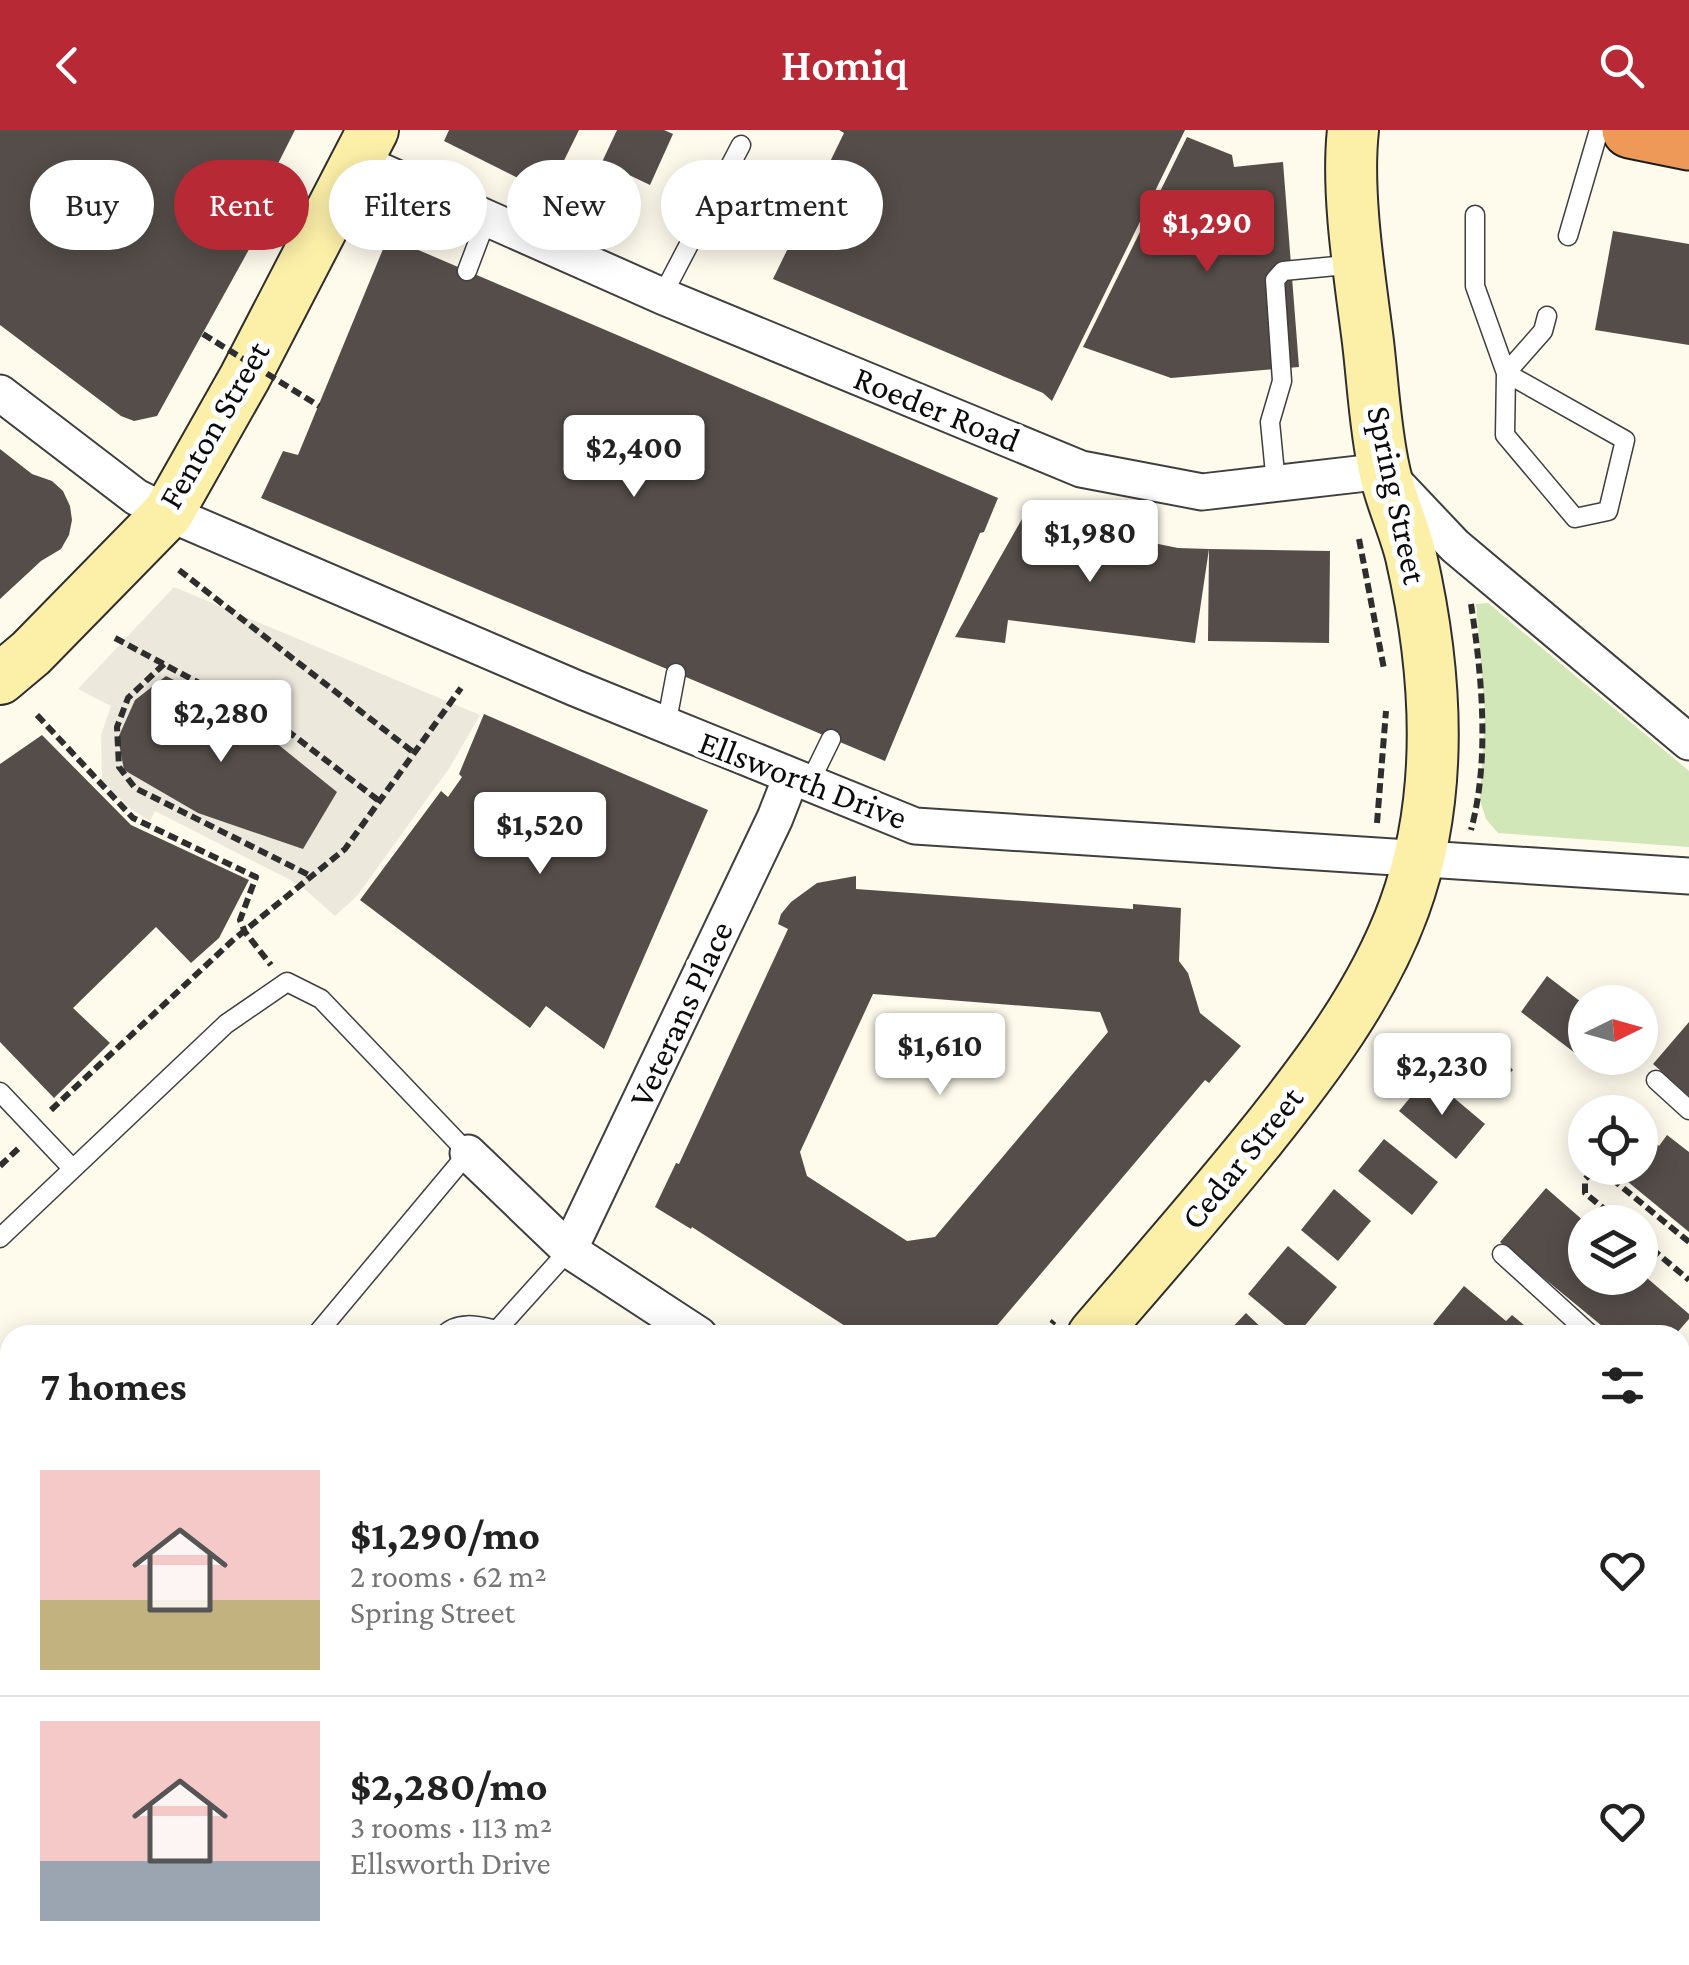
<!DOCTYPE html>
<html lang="en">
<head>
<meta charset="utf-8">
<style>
  :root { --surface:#fff; --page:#f6f6f6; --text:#222; --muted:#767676; --line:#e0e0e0; --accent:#b72935 }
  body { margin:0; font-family:"Crimson Pro",serif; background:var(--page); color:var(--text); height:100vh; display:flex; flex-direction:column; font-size:38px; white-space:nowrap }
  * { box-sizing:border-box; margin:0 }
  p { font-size:32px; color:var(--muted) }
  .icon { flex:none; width:55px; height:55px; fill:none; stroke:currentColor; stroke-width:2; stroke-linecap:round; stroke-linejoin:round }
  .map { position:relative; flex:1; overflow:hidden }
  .side { position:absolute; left:0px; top:1195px; width:1690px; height:640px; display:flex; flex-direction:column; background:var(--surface); border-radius:30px 30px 0 0; box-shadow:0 5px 25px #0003 }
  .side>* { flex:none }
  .guide { position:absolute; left:30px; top:30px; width:1000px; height:90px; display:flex; gap:20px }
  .needle { width:65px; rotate:85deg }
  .fabs { position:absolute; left:1568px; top:855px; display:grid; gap:20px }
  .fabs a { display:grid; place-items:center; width:90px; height:90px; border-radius:50%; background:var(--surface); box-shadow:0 5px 25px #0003; font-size:50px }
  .price { position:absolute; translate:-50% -85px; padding:0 22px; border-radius:10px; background:#fff; color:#222; font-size:32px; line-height:65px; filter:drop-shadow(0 2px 5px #0008) }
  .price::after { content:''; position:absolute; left:50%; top:60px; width:30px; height:22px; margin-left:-15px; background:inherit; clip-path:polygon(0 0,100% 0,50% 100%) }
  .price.current { background:var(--accent); color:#fff }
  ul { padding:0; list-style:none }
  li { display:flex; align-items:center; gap:30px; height:250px; padding:0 40px }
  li+li { border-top:2px solid var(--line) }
  li span { display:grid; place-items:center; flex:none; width:280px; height:200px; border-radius:0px; color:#555 }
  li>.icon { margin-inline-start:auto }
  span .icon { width:120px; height:120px; fill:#fffc; stroke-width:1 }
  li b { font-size:42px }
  h2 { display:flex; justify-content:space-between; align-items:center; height:120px; padding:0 40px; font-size:42px }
  .tag { padding:0 35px; border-radius:45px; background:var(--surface); box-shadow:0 5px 25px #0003; font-size:35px; line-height:90px }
  .tag.current { background:var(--accent); color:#fff }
  header { display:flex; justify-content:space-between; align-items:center; height:130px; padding:0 40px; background:var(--accent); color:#fff; font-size:45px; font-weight:600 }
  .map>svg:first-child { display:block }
</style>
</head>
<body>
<header><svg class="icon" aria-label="back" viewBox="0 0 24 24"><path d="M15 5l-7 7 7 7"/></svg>Homiq<svg class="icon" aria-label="search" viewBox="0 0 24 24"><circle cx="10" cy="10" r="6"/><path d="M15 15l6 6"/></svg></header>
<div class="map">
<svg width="1689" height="1835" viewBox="0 0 1689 1835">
  <rect width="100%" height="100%" fill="#fefaec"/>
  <g fill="#d2e7b7">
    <path d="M1488,473l201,168v76l-191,-14 -12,-14 -6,-19 5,-85 -9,-111z"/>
    <path d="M1680,1508l9,7v153h-9z"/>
  </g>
  <path fill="#ede8dc" d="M174,457l306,128 -30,52 -93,129 -22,20 -35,-31 -145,-74 -5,10 -22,-14 -26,-27 -1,-45 10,-29 -33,-17z"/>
  <g fill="#544d49" fill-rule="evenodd">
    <path d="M0,0h295l-43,85 11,9 -106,192 -23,5 -13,-5 -121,-91z"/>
    <path d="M449,0h130l-31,63 -104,-52z"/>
    <path d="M617,0h47l9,4 -23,51 -48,-23z"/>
    <path d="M839,0h346l-133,271 -9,-8 -270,-114 71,-146z"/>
    <path d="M1187,7l45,18 2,12 49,-5 16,205 -128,11 -88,-31z"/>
    <path d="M1613,101l76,13v101l-94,-15z"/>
    <path d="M388,107l610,261 -14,34 -4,1 -95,228 -624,-263 22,-47 15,4z"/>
    <path d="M0,319l32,25 20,7 11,10 7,15 2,14 -3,15 -8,14 -20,12 -41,38z"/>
    <path d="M1022,389l98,12 -1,5 59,12 31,1 -14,94 -187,-23 -3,23 -50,-6z"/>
    <path d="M1209,419l121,2 -1,92 -121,-2z"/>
    <path d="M166,546l73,37 98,79 -34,57 -105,-36 -74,-43 -6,-32 17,-38z"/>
    <path d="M484,584l224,96 -104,239 -58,-43 -16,22 -170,-128 81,-109 7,6 14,-20 -3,-3z"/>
    <path d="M42,605l89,90 118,55 -30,58 -28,25 -35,-36 -83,81 37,35 -56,55 -54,-56v-278z"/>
    <path d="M856,746v13l277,20v-5l48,4 -2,53 9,12 12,40 41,33 -32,37 -4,-3 -216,255h-130l-167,-108 -1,2 -36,-22 21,-44 3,1 109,-235 -10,-5 3,-10 10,-12 26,-19zM873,864l227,18 8,20 -173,205 -28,4 -100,-65 -7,-24z"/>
    <path d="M1547,846l38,29v43l-6,8 -58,-44z"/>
    <path d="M1689,892v74l-36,-32z"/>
    <path d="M1480,906l33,34 -29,28 -34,-33z"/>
    <path d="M1428,946l57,48 -29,35 -57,-48z"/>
    <path d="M1640,1000l19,16 8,-11 22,17v80l-78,-64h29z"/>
    <path d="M1384,1009l54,43 -26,33 -54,-44z"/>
    <path d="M1546,1058l39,34v56h55v-6l49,42v5l-14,16h-62l-113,-93z"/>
    <path d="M1334,1059l37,32 -33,40 -37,-31z"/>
    <path d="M1288,1116l49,41 -40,48 -49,-41z"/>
    <path d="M1464,1156l42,35 6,-6 24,20h-91l-12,-11z"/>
    <path d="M1246,1183l23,22h-44z"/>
    <path d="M1680,1341l9,9v61l-9,-8z"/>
    <path d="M10,1735v54l-10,-8v-33z"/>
    <path d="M447,1825h50l-8,10h-30z"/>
    <path d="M691,1825h17l11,10h-37z"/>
  </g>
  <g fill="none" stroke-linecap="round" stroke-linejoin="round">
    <g stroke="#3f3f3f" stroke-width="21">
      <g id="lane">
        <path d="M1475,85v71l31,87 119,67 -17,71 -33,7 -70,-83 1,-62 37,-42 4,-15"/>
        <path d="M1568,106l31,-106"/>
        <path d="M467,141l20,-53"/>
        <path d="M662,166l79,-151"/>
        <path d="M1276,354l-6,-62 12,-41 -7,-101 8,-9 74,-7"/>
        <path d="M666,596l10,-53"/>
        <path d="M809,654l22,-45"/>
        <path d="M1656,950l33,30"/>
        <path d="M0,962l72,76"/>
        <path d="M0,1108l226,-214 61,-42 34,17 147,154 -152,182"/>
        <path d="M1502,1124l89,81"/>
        <path d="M497,1200l72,-80"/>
        <path d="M444,1205c14,-15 35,-9 53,-5"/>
        <path d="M1680,1286l9,7"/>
        <path d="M0,1344l10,10"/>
        <path d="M0,1453l10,-9"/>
        <path d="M1680,1766l9,8"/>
        <path d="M1604,1825l12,10"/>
        <path d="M656,1835l7,-10"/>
      </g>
    </g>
    <g stroke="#3f3f3f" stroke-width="39">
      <g id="street">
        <path d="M358,31l304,135 419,173 121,23 182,-21 71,75 234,196"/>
        <path d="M0,263l136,104 32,16 407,175 340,138 774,50"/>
        <path d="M468,1023l101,97 130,85"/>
        <path d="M569,1120l206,-432 16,-41"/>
        <path d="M1680,1264l9,-11"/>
        <path d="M1680,1455l9,7"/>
        <path d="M1680,1709l9,2"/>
        <path d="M1467,1835l9,-10"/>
      </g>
    </g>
    <g stroke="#2e2e2e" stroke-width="54">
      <g id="secondary">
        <path d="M0,549l31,-26 137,-140 77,-136 128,-247"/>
        <path d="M1093,1205c56,-65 113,-130 167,-197 56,-70 113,-145 144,-230 41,-112 33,-238 7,-352 -7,-29 -21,-57 -27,-87 -9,-41 -11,-85 -16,-127 -8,-64 -22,-148 -15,-212"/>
        <path d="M0,1540l10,9"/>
        <path d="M332,1825l12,10"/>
        <path d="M563,1835l9,-10"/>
      </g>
    </g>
    <g stroke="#1d1d1d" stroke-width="59">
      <path id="highway" d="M1630,0l59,12"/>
    </g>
    <g stroke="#2e2e2e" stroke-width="6" stroke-dasharray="10 5" stroke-linecap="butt">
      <path d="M1359,409l25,130"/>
      <path d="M179,440l234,182"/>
      <path d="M1471,474c11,73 19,155 0,226"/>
      <path d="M115,508l170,91 93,71"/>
      <path d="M164,534l-36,34 -11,29 2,40 16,21 176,88"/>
      <path d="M37,585l96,103 123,59 -16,43 5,12 26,33"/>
      <path d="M1377,693l9,-112"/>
      <path d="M51,980l181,-169 113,-92 116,-161"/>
      <path d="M0,1036l21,-20"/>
      <path d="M1620,1092l-35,-29v-14c7,-7 12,-8 21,-5l83,68"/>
      <path d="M1640,1109l49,41"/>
      <path d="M1042,1205l12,-14"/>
      <path d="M1689,1592l-7,6 -2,9 9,10"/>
    </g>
    <use href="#lane" stroke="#fff" stroke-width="18"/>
    <use href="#street" stroke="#fff" stroke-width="35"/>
    <use href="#secondary" stroke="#fcf0a9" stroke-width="50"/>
    <use href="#highway" stroke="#ef9959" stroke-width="55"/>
    <path stroke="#2e2e2e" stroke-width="6" stroke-dasharray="10 5" stroke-linecap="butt" d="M203,204l116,72"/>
  </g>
  <g text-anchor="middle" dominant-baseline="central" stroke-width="10" stroke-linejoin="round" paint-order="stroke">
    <g font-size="35" fill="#0c0c0c" stroke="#fff">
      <text transform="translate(937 279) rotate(22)">Roeder Road</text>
      <text transform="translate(214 295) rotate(-60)">Fenton Street</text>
      <text transform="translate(1397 365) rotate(78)">Spring Street</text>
      <text transform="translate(803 650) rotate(21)">Ellsworth Drive</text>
      <text transform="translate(681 884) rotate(-65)">Veterans Place</text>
      <text transform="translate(1242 1028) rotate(-51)">Cedar Street</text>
    </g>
  </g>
</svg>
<div class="fabs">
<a><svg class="needle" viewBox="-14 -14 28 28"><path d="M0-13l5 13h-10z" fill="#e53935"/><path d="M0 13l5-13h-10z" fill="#767676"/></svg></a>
<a><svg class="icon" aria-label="locate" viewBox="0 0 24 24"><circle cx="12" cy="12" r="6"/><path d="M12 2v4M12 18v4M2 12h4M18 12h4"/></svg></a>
<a><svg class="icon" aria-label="layers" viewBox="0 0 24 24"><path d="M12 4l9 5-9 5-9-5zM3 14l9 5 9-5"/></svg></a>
</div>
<b class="price current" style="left:1207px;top:145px">$1,290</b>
<b class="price" style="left:634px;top:370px">$2,400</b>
<b class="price" style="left:1090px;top:455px">$1,980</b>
<b class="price" style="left:221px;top:635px">$2,280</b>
<b class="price" style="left:540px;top:747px">$1,520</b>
<b class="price" style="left:940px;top:968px">$1,610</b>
<b class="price" style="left:1442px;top:988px">$2,230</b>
<div class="guide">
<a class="tag">Buy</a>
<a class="tag current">Rent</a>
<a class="tag">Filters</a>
<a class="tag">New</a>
<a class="tag">Apartment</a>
</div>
<section class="side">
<h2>7 homes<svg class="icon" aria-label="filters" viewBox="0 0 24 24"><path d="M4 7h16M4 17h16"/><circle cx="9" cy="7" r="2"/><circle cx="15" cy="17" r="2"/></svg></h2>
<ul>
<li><span style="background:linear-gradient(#f6c9c9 65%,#c2b280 0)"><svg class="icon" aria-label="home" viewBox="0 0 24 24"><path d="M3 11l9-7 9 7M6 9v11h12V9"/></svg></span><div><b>$1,290/mo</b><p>2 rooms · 62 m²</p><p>Spring Street</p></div><svg class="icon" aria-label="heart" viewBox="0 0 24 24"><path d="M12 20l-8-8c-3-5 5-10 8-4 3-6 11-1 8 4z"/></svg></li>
<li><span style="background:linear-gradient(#f6c9c9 70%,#9aa5b1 0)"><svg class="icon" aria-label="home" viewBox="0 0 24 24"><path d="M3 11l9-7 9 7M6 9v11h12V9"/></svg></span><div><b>$2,280/mo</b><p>3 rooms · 113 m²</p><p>Ellsworth Drive</p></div><svg class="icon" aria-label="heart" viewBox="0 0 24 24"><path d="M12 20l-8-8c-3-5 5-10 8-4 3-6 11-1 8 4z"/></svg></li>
</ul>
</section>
</div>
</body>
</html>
